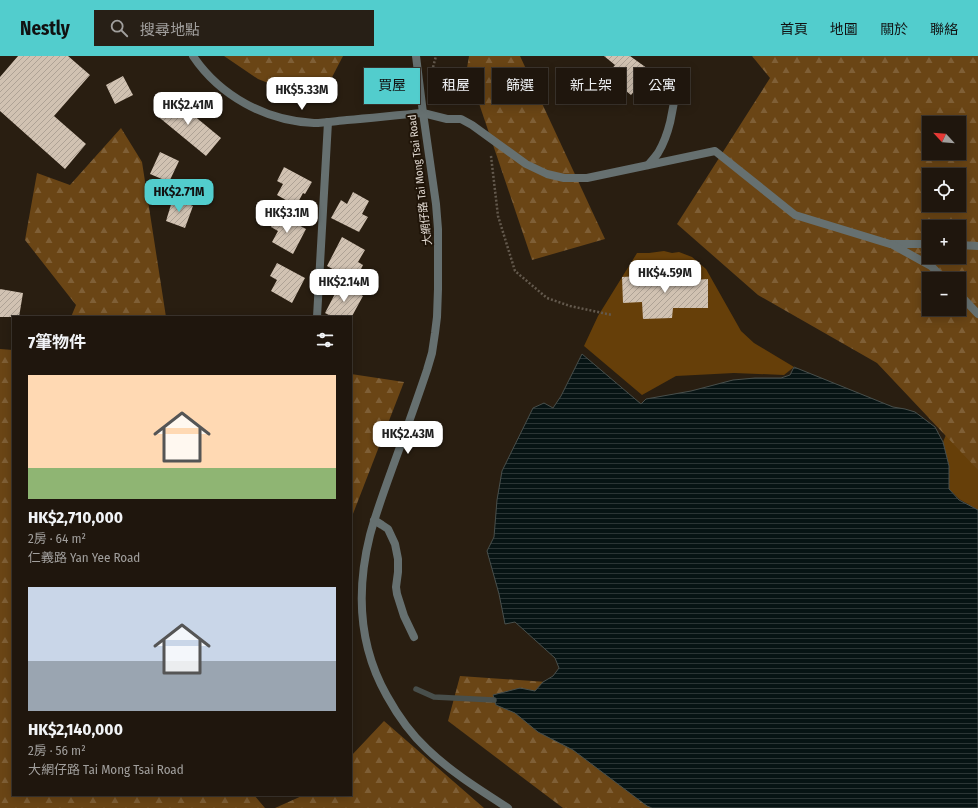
<!DOCTYPE html>
<html lang="zh-TW">
<head>
<meta charset="utf-8">
<style>
  :root { --surface:#1f160d; --page:#271f16; --text:#f1f3f6; --muted:#a19f9d; --line:#3c352e; --accent:#52cdcd }
  body { margin:0; font-family:"Fira Sans Condensed","Noto Sans TC",sans-serif; background:var(--page); color:var(--text); height:100vh; display:flex; flex-direction:column; font-size:15px; white-space:nowrap }
  * { box-sizing:border-box; margin:0 }
  p { font-size:13px; color:var(--muted) }
  .icon { flex:none; width:22px; height:22px; fill:none; stroke:currentColor; stroke-width:2; stroke-linecap:round; stroke-linejoin:round }
  .map { position:relative; flex:1; overflow:hidden }
  .side { position:absolute; left:12px; top:260px; width:340px; height:480px; display:flex; flex-direction:column; background:var(--surface); border-radius:0px; box-shadow:0 2px 10px #0003,0 0 0 1px var(--line) }
  .side>* { flex:none }
  .banner { position:absolute; left:364px; top:12px; width:380px; height:36px; display:flex; gap:8px }
  .needle { width:26px; rotate:296deg }
  .buttons { position:absolute; left:922px; top:60px; display:grid; gap:8px }
  .buttons a { display:grid; place-items:center; width:44px; height:44px; border-radius:0px; background:var(--surface); box-shadow:0 2px 10px #0003,0 0 0 1px var(--line); font-size:20px }
  .price { position:absolute; translate:-50% -34px; padding:0 9px; border-radius:8px; background:#fff; color:#222; font-size:13px; line-height:26px; filter:drop-shadow(0 1px 2px #0008) }
  .price::after { content:''; position:absolute; left:50%; top:24px; width:12px; height:9px; margin-left:-6px; background:inherit; clip-path:polygon(0 0,100% 0,50% 100%) }
  .price.selected { background:var(--accent); color:#111 }
  ul { padding:0; list-style:none }
  li { display:grid; align-content:center; gap:8px; height:212px; padding:0 16px }
  li span { display:grid; place-items:center; height:124px; border-radius:0px; color:#555 }
  li>.icon { margin-inline-start:auto }
  span .icon { width:72px; height:72px; fill:#fffc; stroke-width:1 }
  li b { font-size:17px }
  h2 { display:flex; justify-content:space-between; align-items:center; height:48px; padding:0 16px; font-size:17px }
  .pill { padding:0 14px; border-radius:0px; background:var(--surface); box-shadow:0 2px 10px #0003,0 0 0 1px var(--line); font-size:14px; line-height:36px }
  .pill.selected { background:var(--accent); color:#111 }
  header { display:flex; align-items:center; gap:24px; box-sizing:border-box; height:56px; padding:0 20px; background:var(--accent); color:#111 }
  header strong { font-size:19px }
  nav { display:flex; gap:22px; margin-inline-start:auto; font-size:14px }
  .search { width:280px; height:36px; background:var(--page); display:flex; align-items:center; gap:10px; box-sizing:border-box; padding:0 14px; border-radius:0px; color:var(--muted); font-size:15px }
  .map>svg:first-child { display:block }
</style>
</head>
<body>
<header>
<strong>Nestly</strong>
<div class="search"><svg class="icon" aria-label="search" viewBox="0 0 24 24"><circle cx="10" cy="10" r="6"/><path d="M15 15l6 6"/></svg>搜尋地點</div>
<nav><a>首頁</a><a>地圖</a><a>關於</a><a>聯絡</a></nav>
</header>
<div class="map">
<svg width="978" height="752" viewBox="0 0 978 752">
  <defs>
    <pattern id="forest-firs" width="22" height="20" patternUnits="userSpaceOnUse"><rect width="22" height="20" fill="#6a4515"/><path d="M5 1l3.5 6h-7zM16 11l3.5 6h-7z" fill="#7f5f36"/></pattern>
    <pattern id="water-rules" width="6" height="5" patternUnits="userSpaceOnUse"><rect width="6" height="5" fill="#071414"/><path d="M0 2.5h6" fill="none" stroke="#2b3535"/></pattern>
    <pattern id="building-hatch" width="6" height="6" patternUnits="userSpaceOnUse"><rect width="6" height="6" fill="#d1c2b2"/><path d="M-1 1l2-2M0 6l6-6M5 7l2-2" fill="none" stroke="#aea295"/></pattern>
  </defs>
  <rect width="100%" height="100%" fill="#291e11"/>
  <g fill="#663f09">
    <path d="M664,195l8,2 7,-1 13,5 14,12 35,62 13,12 40,24 -10,8 -50,-2 -58,3 -34,19 -58,-49 14,-30 39,-63h12z"/>
    <path d="M978,300v154l-19,-11 -10,-10v-23l-6,-24z"/>
  </g>
  <g fill="url(#forest-firs)" fill-rule="evenodd">
    <path d="M224,0h119l-14,27 -18,17 -53,-21z"/>
    <path d="M469,0h51l85,183 -73,21 -65,-192z"/>
    <path d="M752,0h226v414l-101,-107 -119,-68 -81,-71 93,-146zM929,67h30v30h-30zM929,119h30v30h-30zM929,171h30v30h-30zM929,223h30v30h-30z"/>
    <path d="M121,72l21,34 24,155h-95l5,-12 -51,-65 12,-67 33,12z"/>
    <path d="M0,293l13,1v445h241l11,13h-265z"/>
    <path d="M351,318l53,8 -53,137z"/>
    <path d="M460,620l101,7 146,125h-144l-115,-87z"/>
    <path d="M384,665l100,87h-209l29,-13h47v-39z"/>
  </g>
  <path fill="url(#water-rules)" stroke="#484f4c" d="M582,298l59,50 5,-5 45,-8 42,-11 22,-2h26l9,-3 4,-8 99,40 12,2 10,3 20,15 8,15 6,24v23l10,11 19,10v298h-326l-5,-2 -74,-56 -35,-18 -23,-19 -19,-8 -3,-10 27,-7 15,3 8,-9 10,-6 6,-8 -4,-10 -40,-36 -10,2 -6,-30 -12,-43 7,-14 3,-37 5,-29 31,-63 11,-5 9,5 8,-12z"/>
  <g fill="none" stroke-linecap="round" stroke-linejoin="round">
    <path stroke="#484f4c" stroke-width="5.5" d="M416,633l18,8 60,3"/>
  </g>
  <g fill="url(#building-hatch)">
    <path d="M18,0h50l22,19 -36,41 32,28 -21,25 -65,-58v-34z"/>
    <path d="M604,0h26l21,15 -20,24 -11,-9 -8,10 -14,-11 17,-20z"/>
    <path d="M123,20l10,19 -18,9 -9,-19z"/>
    <path d="M170,40l51,42 -15,18 -51,-42z"/>
    <path d="M160,96l19,9 -10,21 -19,-8z"/>
    <path d="M284,111l28,15 -7,12 -2,-1 -7,13 -19,-11 6,-11 -6,-3z"/>
    <path d="M353,136l16,9 -7,13 6,3 -9,15 -28,-14 10,-18 6,4z"/>
    <path d="M173,142l20,8 -8,22 -19,-7z"/>
    <path d="M278,158l28,15 -13,25 -21,-12 6,-11 -7,-4z"/>
    <path d="M342,181l23,13 -7,12 5,3 -8,16 -28,-15z"/>
    <path d="M277,207l28,15 -13,25 -21,-12 6,-11 -7,-4z"/>
    <path d="M694,217v7l14,-1v29h-35l-1,10 -29,1 -1,-17 -19,1 -1,-26z"/>
    <path d="M340,228l23,12 -12,22v-1h-18l-8,-4z"/>
    <path d="M0,233l23,4 -4,24h-19z"/>
  </g>
  <g fill="none" stroke-linecap="round" stroke-linejoin="round">
    <g stroke="#63594d" stroke-width="2.5" stroke-dasharray="2 2" stroke-linecap="butt">
      <path d="M432,15l4,-15"/>
      <path d="M491,100l7,60 17,55 32,27 23,8 42,9"/>
    </g>
    <g stroke="#667070" stroke-width="8">
      <path d="M423,57l24,6h14l11,6 54,39 21,10 17,4h23l128,-27 80,64 95,29h39"/>
      <path d="M648,109c4,-4 7,-8 10,-12 11,-18 16,-44 17,-64"/>
      <path d="M893,189l38,21 13,13"/>
      <path d="M959,189l19,1"/>
      <path d="M959,238l19,20"/>
      <path d="M317,261l11,-195"/>
      <path d="M374,464l8,5 6,4 7,15 3,15v13l-2,15 1,7 7,22 10,21"/>
    </g>
    <path stroke="#667070" stroke-width="8" d="M193,0c27,40 73,65 121,67 11,0 22,-2 33,-3 25,-2 51,-5 76,-7"/>
    <path stroke="#667070" stroke-width="8" d="M416,0l7,57 13,91 2,25v60l-1,28 -2,16 -3,20 -5,17c-11,33 -23,66 -35,99 -8,22 -16,44 -22,66 -14,56 -12,110 17,161 11,20 24,38 40,53 24,23 53,41 81,59"/>
  </g>
  <g text-anchor="middle" dominant-baseline="central" stroke-width="4" stroke-linejoin="round" paint-order="stroke">
    <g font-size="11" fill="#e0d8d0" stroke="#1f1408">
      <text transform="translate(420 124) rotate(-97)">大網仔路 Tai Mong Tsai Road</text>
    </g>
  </g>
</svg>
<div class="buttons">
<a><svg class="needle" viewBox="-14 -14 28 28"><path d="M0-13l5 13h-10z" fill="#e53935"/><path d="M0 13l5-13h-10z" fill="#a19f9d"/></svg></a>
<a><svg class="icon" aria-label="locate" viewBox="0 0 24 24"><circle cx="12" cy="12" r="6"/><path d="M12 2v4M12 18v4M2 12h4M18 12h4"/></svg></a>
<a>+</a>
<a>−</a>
</div>
<b class="price" style="left:302px;top:55px">HK$5.33M</b>
<b class="price" style="left:188px;top:70px">HK$2.41M</b>
<b class="price selected" style="left:179px;top:157px">HK$2.71M</b>
<b class="price" style="left:287px;top:178px">HK$3.1M</b>
<b class="price" style="left:665px;top:238px">HK$4.59M</b>
<b class="price" style="left:344px;top:247px">HK$2.14M</b>
<b class="price" style="left:408px;top:399px">HK$2.43M</b>
<div class="banner">
<a class="pill selected">買屋</a>
<a class="pill">租屋</a>
<a class="pill">篩選</a>
<a class="pill">新上架</a>
<a class="pill">公寓</a>
</div>
<section class="side">
<h2>7筆物件<svg class="icon" aria-label="filters" viewBox="0 0 24 24"><path d="M4 7h16M4 17h16"/><circle cx="9" cy="7" r="2"/><circle cx="15" cy="17" r="2"/></svg></h2>
<ul>
<li><span style="background:linear-gradient(#ffd9b3 75%,#8fb573 0)"><svg class="icon" aria-label="home" viewBox="0 0 24 24"><path d="M3 11l9-7 9 7M6 9v11h12V9"/></svg></span><div><b>HK$2,710,000</b><p>2房 · 64 m²</p><p>仁義路 Yan Yee Road</p></div></li>
<li><span style="background:linear-gradient(#c9d6e8 60%,#9aa5b1 0)"><svg class="icon" aria-label="home" viewBox="0 0 24 24"><path d="M3 11l9-7 9 7M6 9v11h12V9"/></svg></span><div><b>HK$2,140,000</b><p>2房 · 56 m²</p><p>大網仔路 Tai Mong Tsai Road</p></div></li>
</ul>
</section>
</div>
</body>
</html>
